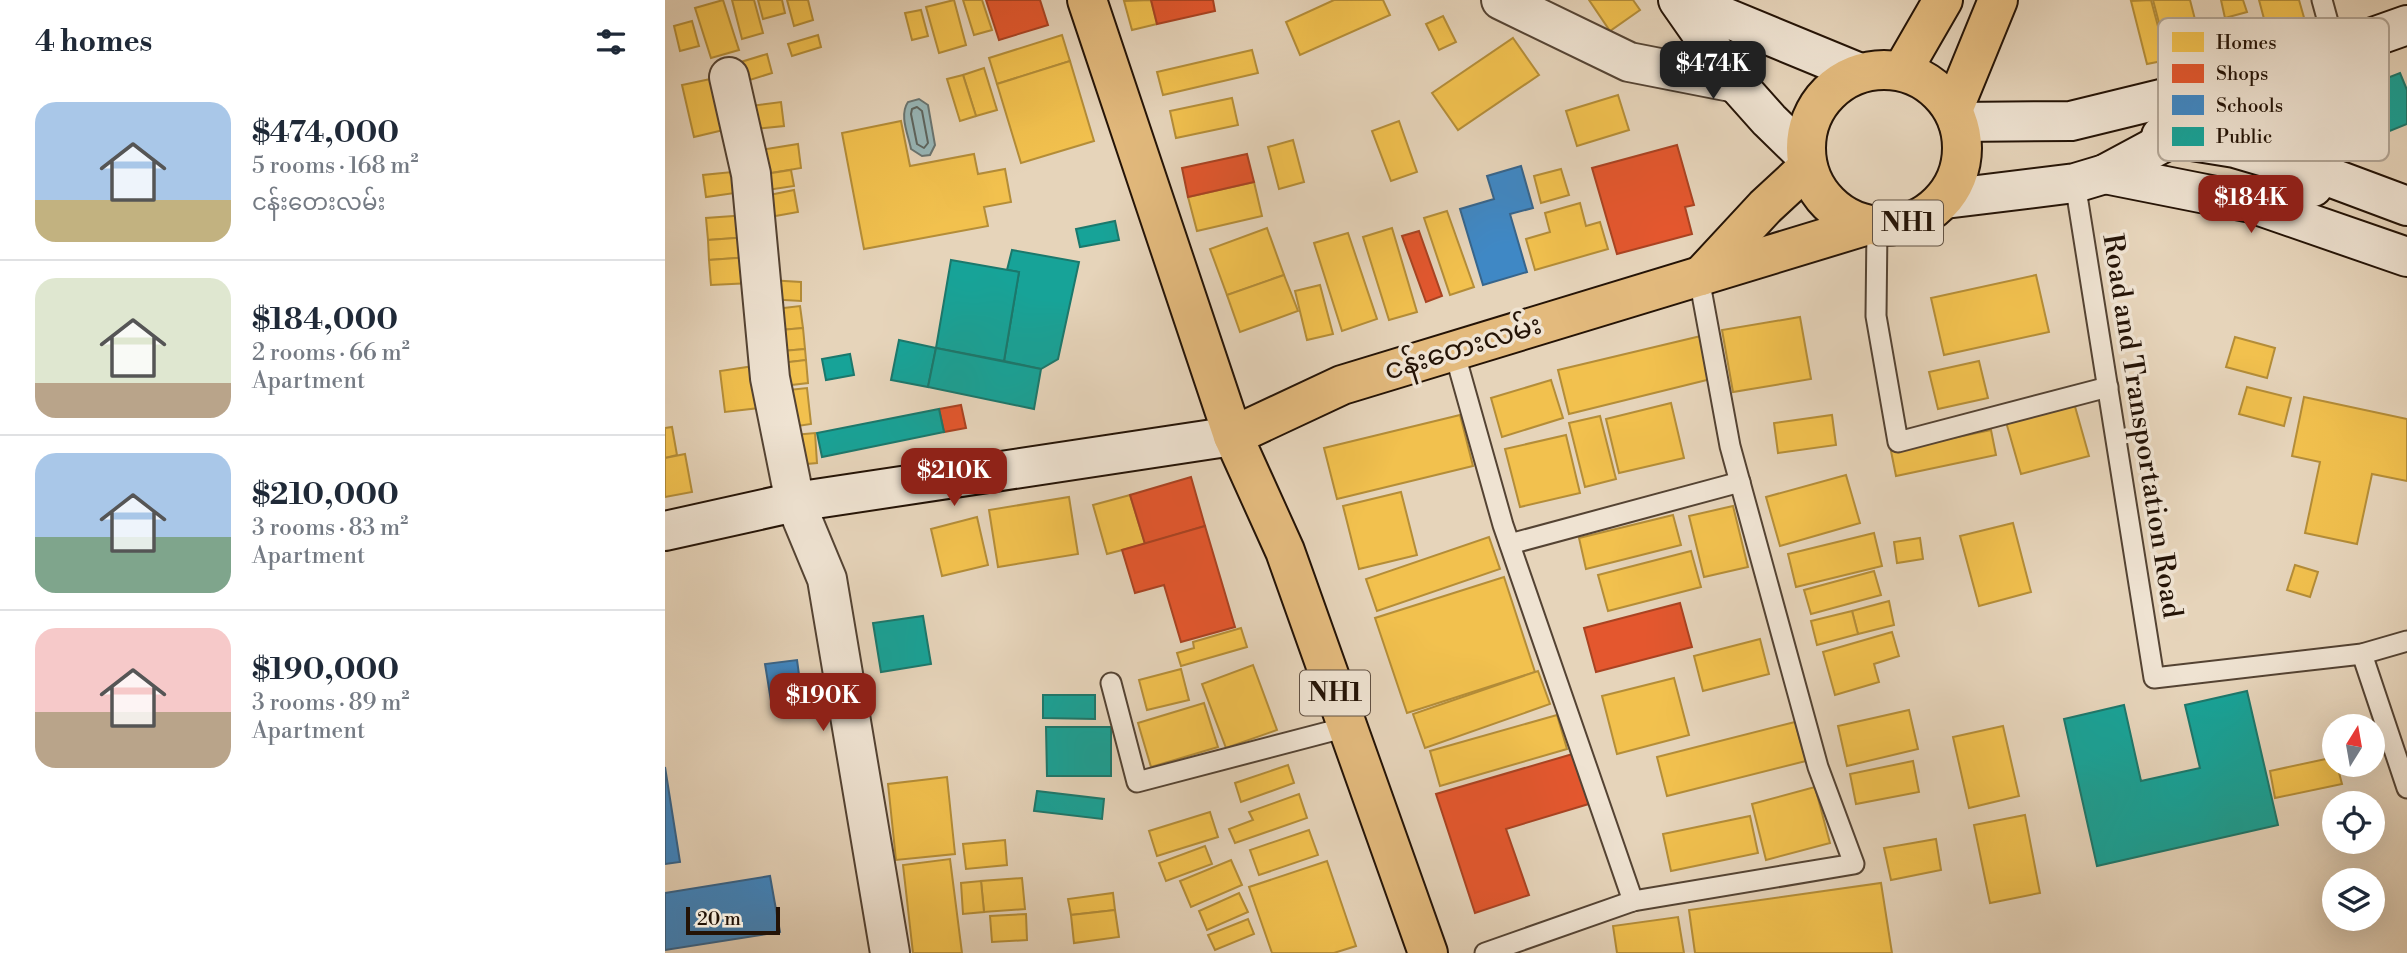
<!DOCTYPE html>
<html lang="en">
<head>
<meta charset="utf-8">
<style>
  :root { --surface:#fff; --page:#f6f6f7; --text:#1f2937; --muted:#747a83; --line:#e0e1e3; --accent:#8f2418 }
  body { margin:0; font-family:"Libre Bodoni","Noto Sans Myanmar",serif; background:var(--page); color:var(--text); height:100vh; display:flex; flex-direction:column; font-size:26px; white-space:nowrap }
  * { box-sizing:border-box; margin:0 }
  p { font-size:23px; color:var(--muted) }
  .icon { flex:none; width:38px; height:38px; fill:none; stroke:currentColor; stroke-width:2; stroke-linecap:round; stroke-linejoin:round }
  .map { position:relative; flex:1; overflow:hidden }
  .drawer { display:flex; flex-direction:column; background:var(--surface); width:665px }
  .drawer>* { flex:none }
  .needle { width:46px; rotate:11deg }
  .tools { position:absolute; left:1657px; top:714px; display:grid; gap:14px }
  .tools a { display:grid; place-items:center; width:63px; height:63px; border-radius:50%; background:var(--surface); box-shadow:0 7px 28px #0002; font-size:35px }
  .scale { position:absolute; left:21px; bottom:18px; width:94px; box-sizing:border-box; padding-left:7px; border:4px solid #241306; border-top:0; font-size:19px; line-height:24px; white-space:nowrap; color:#241306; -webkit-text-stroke:5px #efe3d2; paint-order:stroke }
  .price { position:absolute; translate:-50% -60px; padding:0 16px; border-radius:14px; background:var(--accent); color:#fff; font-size:23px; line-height:46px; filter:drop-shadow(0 2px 4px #0008) }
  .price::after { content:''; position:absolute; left:50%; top:42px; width:21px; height:16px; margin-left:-10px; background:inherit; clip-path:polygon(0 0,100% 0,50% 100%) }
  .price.selected { background:#222; color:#fff }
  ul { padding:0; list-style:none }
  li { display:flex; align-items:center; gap:21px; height:175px; padding:0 35px }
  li+li { border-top:2px solid var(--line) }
  li span { display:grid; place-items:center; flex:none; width:196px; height:140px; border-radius:21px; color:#555 }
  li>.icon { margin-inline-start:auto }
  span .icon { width:84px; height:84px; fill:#fffc; stroke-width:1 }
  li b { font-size:30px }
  h2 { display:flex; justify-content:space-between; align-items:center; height:84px; padding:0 35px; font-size:30px }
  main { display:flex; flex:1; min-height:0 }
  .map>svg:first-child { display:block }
</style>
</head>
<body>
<main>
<section class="drawer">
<h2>4 homes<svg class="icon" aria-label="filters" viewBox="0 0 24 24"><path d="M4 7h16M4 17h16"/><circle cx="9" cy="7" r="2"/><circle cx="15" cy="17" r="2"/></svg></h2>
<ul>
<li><span style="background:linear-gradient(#a9c7e8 70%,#c2b280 0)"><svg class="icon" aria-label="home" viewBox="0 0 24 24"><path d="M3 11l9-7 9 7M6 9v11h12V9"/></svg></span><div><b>$474,000</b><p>5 rooms · 168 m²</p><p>ငန်းတေးလမ်း</p></div></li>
<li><span style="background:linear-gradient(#dfe7d0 75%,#b9a48a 0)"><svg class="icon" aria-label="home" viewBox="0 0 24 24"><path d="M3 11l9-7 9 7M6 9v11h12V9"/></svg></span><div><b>$184,000</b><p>2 rooms · 66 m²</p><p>Apartment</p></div></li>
<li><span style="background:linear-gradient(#a9c7e8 60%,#7fa58c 0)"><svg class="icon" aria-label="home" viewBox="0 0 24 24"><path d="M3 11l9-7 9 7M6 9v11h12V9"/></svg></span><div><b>$210,000</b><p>3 rooms · 83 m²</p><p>Apartment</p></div></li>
<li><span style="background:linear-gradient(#f6c9c9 60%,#b9a48a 0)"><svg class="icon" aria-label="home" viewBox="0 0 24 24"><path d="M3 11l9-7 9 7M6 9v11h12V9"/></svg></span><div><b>$190,000</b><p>3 rooms · 89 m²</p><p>Apartment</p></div></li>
</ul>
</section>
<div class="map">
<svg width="1742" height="953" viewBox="0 0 1742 953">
  <rect width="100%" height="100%" fill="#e6d4ba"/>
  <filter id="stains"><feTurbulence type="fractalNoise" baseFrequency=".00286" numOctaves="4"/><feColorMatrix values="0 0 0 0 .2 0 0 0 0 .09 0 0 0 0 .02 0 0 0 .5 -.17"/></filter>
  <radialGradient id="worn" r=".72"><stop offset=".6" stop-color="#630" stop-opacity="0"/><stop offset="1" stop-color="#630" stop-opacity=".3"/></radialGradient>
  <path fill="#98b7b8" stroke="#6a7571" stroke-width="2" d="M254,99l9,6 7,40 -5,10 -8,1 -11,-7c-3,-15 -12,-34 -3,-47z"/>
  <g fill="#f2c14e" stroke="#b48d38" stroke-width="2">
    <path d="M58,0l16,50 -28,8 -16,-50z"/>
    <path d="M67,0h22l9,33 -21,6z"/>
    <path d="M93,0h24l3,13 -22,6z"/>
    <path d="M122,0h21l5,20 -19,6z"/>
    <path d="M289,0l12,45 -27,8 -13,-46z"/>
    <path d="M298,0h19l10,30 -18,5z"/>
    <path d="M486,0l6,24 -25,6 -8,-29z"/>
    <path d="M669,0h49l7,15 -90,40 -14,-33z"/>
    <path d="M924,0h44l7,10 -30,21z"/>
    <path d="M1486,0l16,60 -20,4 -16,-63z"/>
    <path d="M1488,0h37l8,31 -9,3 5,21 -25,6z"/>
    <path d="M1556,0h22l4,12 -22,6z"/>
    <path d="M1594,0h40l6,21 -38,9z"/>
    <path d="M256,10l7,26 -16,4 -7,-27z"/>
    <path d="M778,16l13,26 -17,8 -13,-26z"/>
    <path d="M27,21l7,25 -19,5 -6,-25z"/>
    <path d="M153,35l3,12 -29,9 -4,-12z"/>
    <path d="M397,35l8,26 -73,23 -8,-26z"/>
    <path d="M848,38l26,37 -81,55 -26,-37z"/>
    <path d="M587,50l6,23 -95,22 -6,-23z"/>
    <path d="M102,54l5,19 -35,11 -6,-19z"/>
    <path d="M405,61l24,80 -73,22 -24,-79z"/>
    <path d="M319,68l13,42 -21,6 -13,-41z"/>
    <path d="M298,75l13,41 -16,5 -13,-42z"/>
    <path d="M55,77l12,51 -38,9 -12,-52z"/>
    <path d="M953,95l11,35 -52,16 -11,-35z"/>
    <path d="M567,98l6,27 -62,13 -6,-27z"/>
    <path d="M116,102l3,24 -38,4 -3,-23z"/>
    <path d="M236,121l9,45 64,-12 4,20 27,-5 6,33 -27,5 4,19 -124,23 -22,-116z"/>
    <path d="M734,121l18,51 -26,9 -19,-50z"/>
    <path d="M628,140l11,42 -25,7 -11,-42z"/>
    <path d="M133,144l3,24 -42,7 -4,-24z"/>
    <path d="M896,169l8,26 -28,8 -7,-27z"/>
    <path d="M126,170l3,16 -33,5 -2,-16z"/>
    <path d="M67,172l3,21 -29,4 -3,-22z"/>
    <path d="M589,182l8,34 -65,15 -9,-34z"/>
    <path d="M129,190l4,22 -34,6 -4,-21z"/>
    <path d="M915,203l6,23 14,-4 8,27 -73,21 -9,-31 24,-7 -5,-19z"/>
    <path d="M782,211l27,76 -24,8 -26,-77z"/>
    <path d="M82,215l2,22 -41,3 -2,-22z"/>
    <path d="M602,228l17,47 -57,20 -17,-46z"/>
    <path d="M727,228l25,84 -28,8 -26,-83z"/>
    <path d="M683,233l29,86 -35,12 -28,-88z"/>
    <path d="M84,237l1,20 -41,3 -1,-20z"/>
    <path d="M85,257l2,26 -41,2 -2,-25z"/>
    <path d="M619,275l14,36 -58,21 -13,-37z"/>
    <path d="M1371,275l13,57 -105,23 -13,-57z"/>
    <path d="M103,280l33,2v19l-33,-2z"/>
    <path d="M655,285l13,49 -26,6 -12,-49z"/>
    <path d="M135,306l3,22 -34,3 -2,-21z"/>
    <path d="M1135,317l11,62 -78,13 -11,-62z"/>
    <path d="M138,328l2,21 -34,3 -2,-21z"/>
    <path d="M1040,335l10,43 -146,36 -11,-44z"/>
    <path d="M1570,337l40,11 -8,30 -41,-11z"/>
    <path d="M140,349l1,11 -34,4 -1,-12z"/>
    <path d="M141,360l2,23 -33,4 -3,-23z"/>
    <path d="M1314,361l9,37 -50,11 -9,-37z"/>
    <path d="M89,366l5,42 -34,4 -5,-41z"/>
    <path d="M886,380l12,38 -61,19 -11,-39z"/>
    <path d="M1582,387l44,11 -7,28 -45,-12z"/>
    <path d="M142,388l4,36 -27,4 -4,-37z"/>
    <path d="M1639,397l103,22v62l-35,-7 -15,70 -52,-11 15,-71 -28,-6z"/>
    <path d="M1006,403l13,55 -65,15 -13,-54z"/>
    <path d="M1409,403l15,53 -68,18 -15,-52z"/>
    <path d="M795,415l13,51 -136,33 -13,-51z"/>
    <path d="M1167,415l4,30 -58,8 -4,-30z"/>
    <path d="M935,416l16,63 -31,8 -16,-64z"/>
    <path d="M7,427l5,28 -12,3v-30z"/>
    <path d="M1326,430l5,25 -100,21 -5,-25z"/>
    <path d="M150,433l2,30 -21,2 -2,-30z"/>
    <path d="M901,435l14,58 -60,14 -15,-58z"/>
    <path d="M20,454l7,38 -27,5v-39z"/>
    <path d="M1181,475l14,48 -80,23 -14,-49z"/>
    <path d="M736,492l16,63 -58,14 -16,-63z"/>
    <path d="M465,495l15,49 -38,10 -14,-49z"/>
    <path d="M404,497l9,57 -80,13 -9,-57z"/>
    <path d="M1068,506l15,61 -44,10 -15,-61z"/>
    <path d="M1008,515l8,30 -95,24 -7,-31z"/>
    <path d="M312,517l11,48 -46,11 -11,-47z"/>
    <path d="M1348,523l18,69 -52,14 -19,-70z"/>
    <path d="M1209,533l8,33 -86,21 -8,-33z"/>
    <path d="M824,537l11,32 -123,42 -11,-32z"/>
    <path d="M1255,538l3,21 -26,4 -3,-21z"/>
    <path d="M1026,551l10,36 -93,24 -10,-36z"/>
    <path d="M1630,565l23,7 -8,25 -23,-7z"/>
    <path d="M1209,571l7,24 -70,19 -7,-24z"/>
    <path d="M839,577l31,95 -128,41 -32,-95z"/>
    <path d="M1224,601l5,24 -36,9 -6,-23z"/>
    <path d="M1187,611l6,23 -41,11 -6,-24z"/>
    <path d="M576,628l6,19 -66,19 -4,-13 17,-5 -1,-6z"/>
    <path d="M1227,632l7,24 -25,8 5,18 -44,13 -12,-43z"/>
    <path d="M1095,639l9,35 -66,17 -9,-35z"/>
    <path d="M588,665l24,65 -51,18 -24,-64z"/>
    <path d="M516,669l8,31 -42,10 -8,-30z"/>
    <path d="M873,671l12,33 -125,44 -12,-34z"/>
    <path d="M1009,678l15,57 -72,19 -15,-58z"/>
    <path d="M539,703l14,44 -67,20 -13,-44z"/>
    <path d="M1244,710l9,39 -71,17 -9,-40z"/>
    <path d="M892,715l10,34 -127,37 -10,-35z"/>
    <path d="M1130,722l11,39 -139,35 -10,-39z"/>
    <path d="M1338,726l16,70 -50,12 -16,-71z"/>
    <path d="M1670,757v8h2l5,19 -67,14 -5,-27z"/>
    <path d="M1248,761l6,31 -63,12 -6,-30z"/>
    <path d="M623,765l6,18 -53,19 -6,-19z"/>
    <path d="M282,777l8,77 -59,6 -8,-76z"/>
    <path d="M1150,787l15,56 -64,17 -14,-56z"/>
    <path d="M634,794l8,24 -72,25 -6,-14 24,-9 -4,-8z"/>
    <path d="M545,812l8,25 -61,19 -8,-25z"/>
    <path d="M1360,815l15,78 -50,10 -16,-78z"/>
    <path d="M1085,816l8,37 -87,18 -8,-37z"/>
    <path d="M644,830l9,25 -59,20 -9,-25z"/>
    <path d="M1271,839l5,31 -50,10 -7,-32z"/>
    <path d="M340,840l2,25 -41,4 -3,-25z"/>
    <path d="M540,846l7,18 -46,17 -7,-18z"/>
    <path d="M285,859l12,94h-49l-10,-88z"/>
    <path d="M566,860l11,25 -51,22 -11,-26z"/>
    <path d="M662,861l29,85 -22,7h-62l-23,-66z"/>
    <path d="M357,878l3,31 -41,3 -3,-31z"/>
    <path d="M316,881l3,31 -21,2 -2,-31z"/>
    <path d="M1216,883l11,70h-197l-6,-43z"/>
    <path d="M448,893l2,17 -44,5 -3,-16z"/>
    <path d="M574,893l9,19 -41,18 -8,-19z"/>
    <path d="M450,910l4,27 -45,6 -3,-28z"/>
    <path d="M361,914l1,26 -35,2 -2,-26z"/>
    <path d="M1013,917l6,36h-67l-4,-27z"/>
    <path d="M583,919l6,15 -39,16 -7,-15z"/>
  </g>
  <g fill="#e4572e" stroke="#aa4322" stroke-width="2">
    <path d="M321,0h54l8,25 -49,15z"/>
    <path d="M486,0h62l2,11 -58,13z"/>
    <path d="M1012,145l17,60 -9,2 7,27 -75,20 -25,-86z"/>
    <path d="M582,154l7,28 -66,15 -6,-29z"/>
    <path d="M754,231l23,65 -16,6 -24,-66z"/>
    <path d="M296,405l5,23 -22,4 -5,-23z"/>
    <path d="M526,477l14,49 -60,18 -15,-49z"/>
    <path d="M540,526l30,101 -54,15 -17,-57 -29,8 -13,-43z"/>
    <path d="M1015,603l12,44 -96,25 -12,-44z"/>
    <path d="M911,753l16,50 -86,26 23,66 -54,18 -39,-119z"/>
  </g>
  <g fill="#3f88c5" stroke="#37658c" stroke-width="2">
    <path d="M856,166l12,42 -23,6 17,58 -44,13 -23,-76 34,-10 -7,-23z"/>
    <path d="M132,660l5,37 -31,4 -6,-37z"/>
    <path d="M0,767l15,95 -15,2z"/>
    <path d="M105,876l10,56 -115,18v-57z"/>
  </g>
  <g fill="#17a398" stroke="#1b786c" stroke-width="2">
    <path d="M1735,73l7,17v34l-32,13 -19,-47z"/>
    <path d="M450,221l4,19 -39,7 -4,-18z"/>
    <path d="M347,250l67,12 -21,97 -17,10 -37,-8 15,-89 -12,-2z"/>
    <path d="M286,260l68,12 -15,89 -68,-13z"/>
    <path d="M234,340l37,8 -8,39 -37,-7z"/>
    <path d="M271,348l105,21 -7,40 -106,-22z"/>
    <path d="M185,354l4,21 -28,5 -4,-21z"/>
    <path d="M274,409l5,23 -122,25 -5,-24z"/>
    <path d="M258,616l8,48 -50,8 -8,-49z"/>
    <path d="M1582,691l31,134 -181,41 -33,-147 60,-14 17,76 59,-13 -15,-63z"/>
    <path d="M378,695h52v24l-52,-1z"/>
    <path d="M381,727h65v49h-64z"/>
    <path d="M372,791l67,8 -2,20 -68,-8z"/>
  </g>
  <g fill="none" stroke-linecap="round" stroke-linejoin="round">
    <path stroke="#5e655f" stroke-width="2" d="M252,107l5,4 6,32 -4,5 -7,-4 -6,-30 1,-5z"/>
    <g stroke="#544333" stroke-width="23">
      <g id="service">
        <path d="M1657,0l14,51"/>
        <path d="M1410,183l79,495 208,-24 45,-13"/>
        <path d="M1212,227l-1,89 22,126 210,-55"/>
        <path d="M789,351l49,174 130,376"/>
        <path d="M845,544l230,-62"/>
        <path d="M1697,654l45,134"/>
        <path d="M446,683l26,99 210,-55"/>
        <path d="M820,953l148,-52 221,-37 -36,-97 -88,-321 -31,-168"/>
      </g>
    </g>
    <g stroke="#544333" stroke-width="42">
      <g id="minor">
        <path d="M836,0l128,62 107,21"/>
        <path d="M64,77l22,97 19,204 25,124 32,77 63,374"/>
      </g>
    </g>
    <g stroke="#241306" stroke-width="42">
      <g id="secondary">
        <path d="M1013,0l58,83 33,37 36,35"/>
        <path d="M1018,0l177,73"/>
        <path d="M1647,60c-21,42 -21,72 4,112l-3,15"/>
        <path d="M1293,122l113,-1 209,-51 127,-45"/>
        <path d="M1496,136l74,12 81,24 91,34"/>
        <path d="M1440,174l146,29 156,54"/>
        <path d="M1280,199l130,-16 30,-9 67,-36 83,-52"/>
        <path d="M0,531l130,-29 438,-66"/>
      </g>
    </g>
    <g stroke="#241306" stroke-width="42">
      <path id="primary" d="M422,0l146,436"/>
    </g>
    <g stroke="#241306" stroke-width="42">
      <g id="trunk">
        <circle cx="1219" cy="148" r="78"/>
        <path d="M1237,71l41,-71"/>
        <path d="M1288,110l45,-110"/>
        <path d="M1036,276l64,-69 42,-39"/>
        <path d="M763,953l-143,-402 -52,-115 109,-51 526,-160"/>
      </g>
    </g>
    <use href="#service" stroke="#efe3d2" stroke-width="19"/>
    <use href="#minor" stroke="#efe3d2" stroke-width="38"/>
    <use href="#secondary" stroke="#efe3d2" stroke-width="38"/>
    <use href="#primary" stroke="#e3ba7d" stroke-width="38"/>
    <use href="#trunk" stroke="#e3ba7d" stroke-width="38"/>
  </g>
  <g text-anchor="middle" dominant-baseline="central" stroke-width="7" stroke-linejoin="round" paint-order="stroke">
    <g fill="#efe3d2" stroke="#615143" stroke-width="2">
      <rect x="1208" y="200.5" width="70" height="45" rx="5"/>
      <rect x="635" y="670.5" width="70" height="45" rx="5"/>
    </g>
    <g font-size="26" font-weight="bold" fill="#241306">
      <text x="1243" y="223">NH1</text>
      <text x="670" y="693">NH1</text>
    </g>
    <g font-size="28" fill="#241306" stroke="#efe3d2">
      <text transform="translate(798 348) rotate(-17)">ငန်းတေးလမ်း</text>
      <text transform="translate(1477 426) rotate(81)">Road and Transportation Road</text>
    </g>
  </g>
  <rect x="1493" y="18" width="231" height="143" rx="10" fill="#efe3d2" stroke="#b2a595" stroke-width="2"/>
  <rect x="1507" y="32" width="32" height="20" fill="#f2c14e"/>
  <rect x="1507" y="64" width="32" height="19" fill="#e4572e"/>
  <rect x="1507" y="95" width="32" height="20" fill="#3f88c5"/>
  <rect x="1507" y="127" width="32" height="19" fill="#17a398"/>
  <g font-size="19" fill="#241306">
    <text x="1551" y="49">Homes</text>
    <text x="1551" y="80">Shops</text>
    <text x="1551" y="112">Schools</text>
    <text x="1551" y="143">Public</text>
  </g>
  <rect width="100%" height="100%" filter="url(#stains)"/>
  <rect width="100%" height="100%" fill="url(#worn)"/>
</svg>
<div class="tools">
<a><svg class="needle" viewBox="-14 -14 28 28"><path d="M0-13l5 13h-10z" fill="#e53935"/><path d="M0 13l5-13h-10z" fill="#747a83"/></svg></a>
<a><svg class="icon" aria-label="locate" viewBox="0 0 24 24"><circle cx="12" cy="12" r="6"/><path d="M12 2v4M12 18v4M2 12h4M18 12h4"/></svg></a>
<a><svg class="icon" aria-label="layers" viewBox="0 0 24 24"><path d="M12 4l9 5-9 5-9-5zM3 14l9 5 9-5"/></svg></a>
</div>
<div class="scale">20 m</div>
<b class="price selected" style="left:1048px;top:101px">$474K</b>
<b class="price" style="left:1586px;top:235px">$184K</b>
<b class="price" style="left:289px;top:508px">$210K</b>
<b class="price" style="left:158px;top:733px">$190K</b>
</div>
</main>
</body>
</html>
